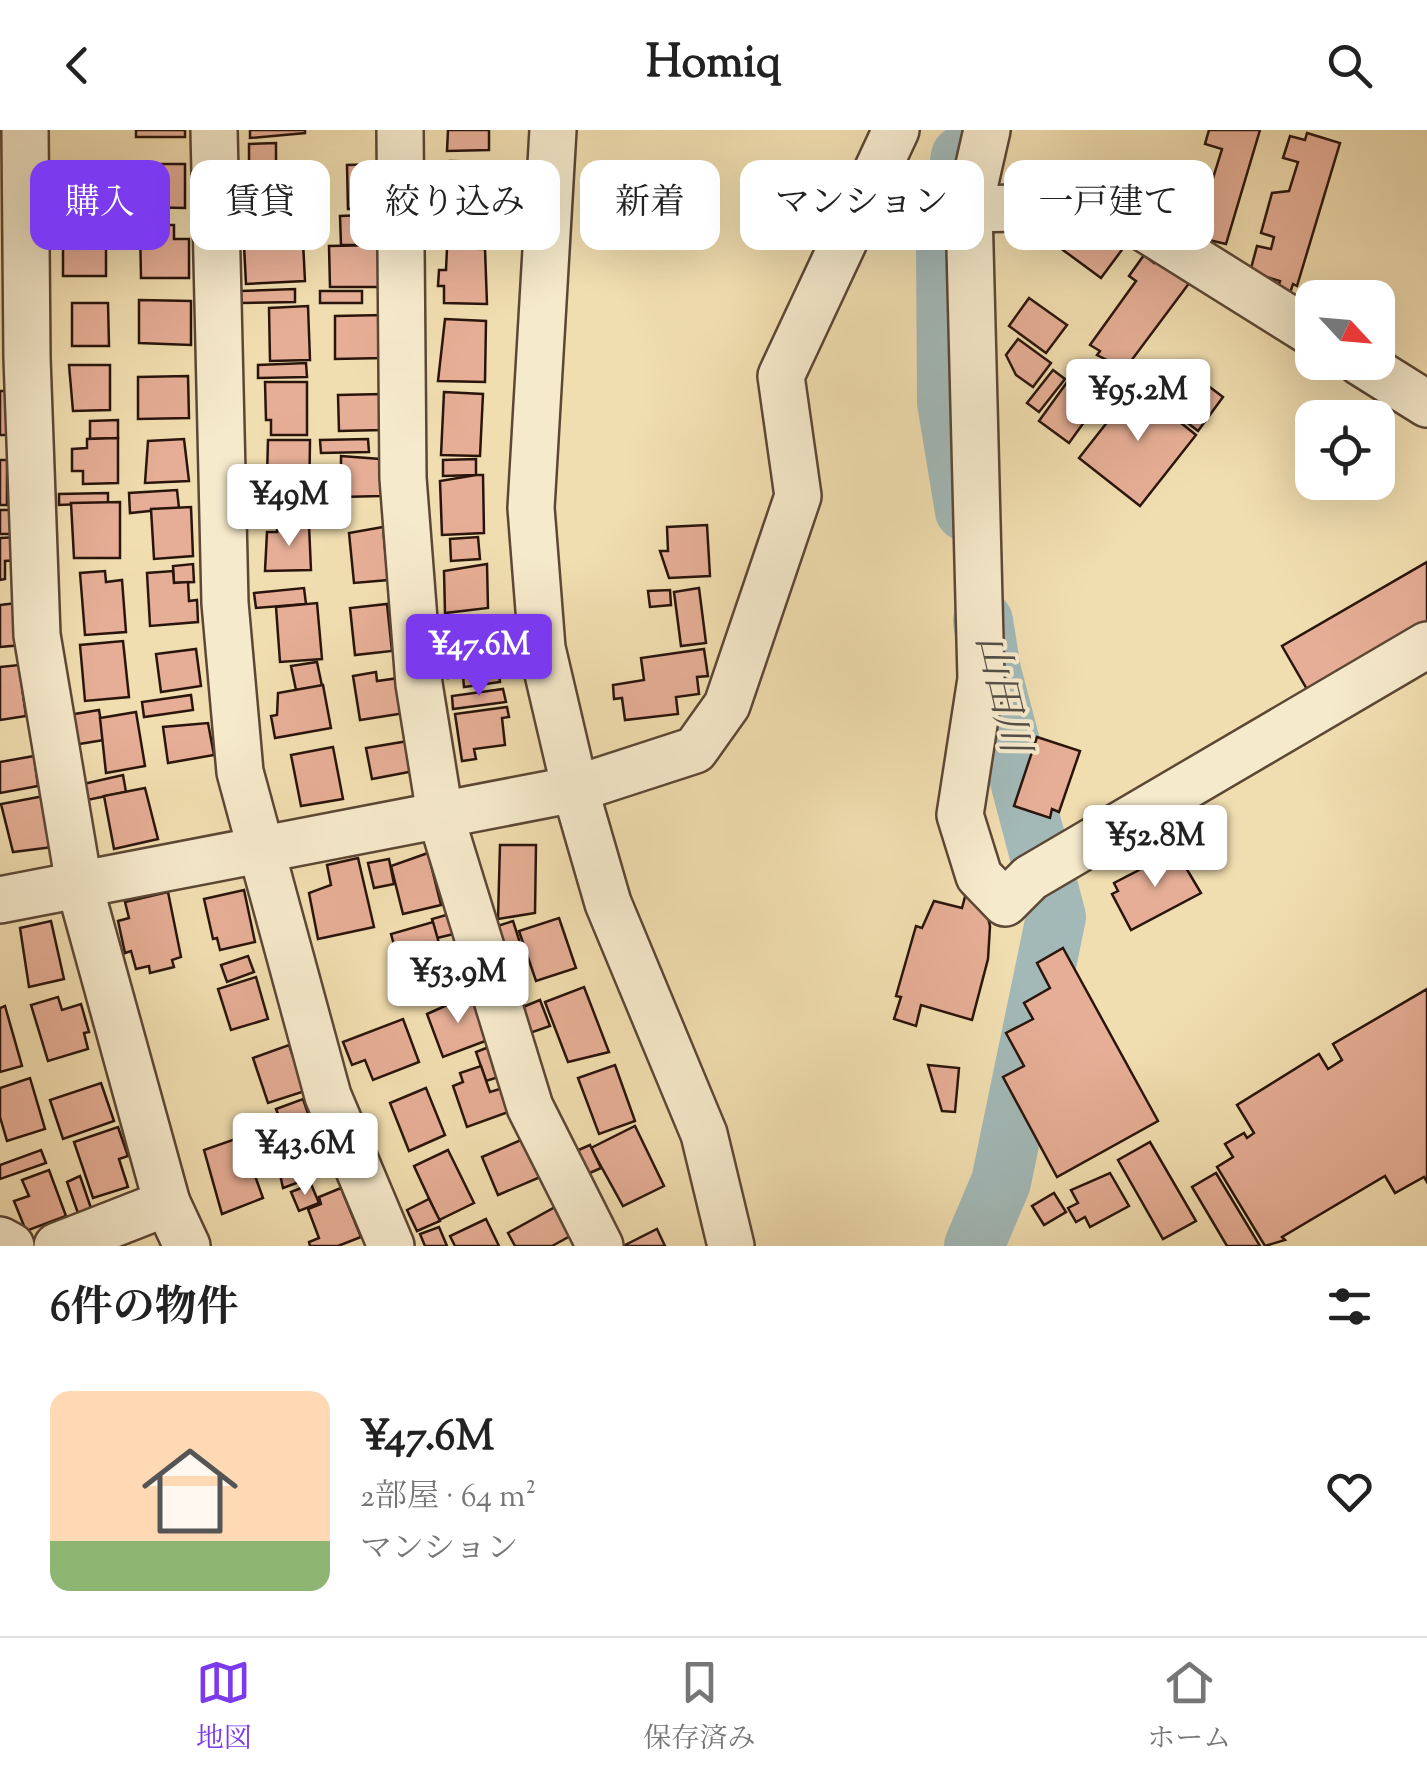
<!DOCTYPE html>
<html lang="ja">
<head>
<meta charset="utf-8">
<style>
  :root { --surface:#fff; --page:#f6f6f6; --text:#222; --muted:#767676; --line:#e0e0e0; --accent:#7c3aed }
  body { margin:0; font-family:"Sorts Mill Goudy","Noto Serif JP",serif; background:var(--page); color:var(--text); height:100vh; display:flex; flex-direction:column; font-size:38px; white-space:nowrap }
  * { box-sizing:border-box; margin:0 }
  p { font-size:32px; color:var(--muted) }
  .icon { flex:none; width:55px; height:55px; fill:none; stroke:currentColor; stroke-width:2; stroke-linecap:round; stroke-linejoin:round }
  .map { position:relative; height:1116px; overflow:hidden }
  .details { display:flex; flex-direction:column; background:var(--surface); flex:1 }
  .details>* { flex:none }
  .banner { position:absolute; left:30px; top:30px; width:1368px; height:90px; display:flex; gap:20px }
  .needle { width:65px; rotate:116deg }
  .controls { position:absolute; left:1295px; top:150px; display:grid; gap:20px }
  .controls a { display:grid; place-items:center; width:100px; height:100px; border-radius:20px; background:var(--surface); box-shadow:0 10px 40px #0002; font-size:50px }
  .price { position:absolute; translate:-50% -85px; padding:0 22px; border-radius:10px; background:#fff; color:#222; font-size:32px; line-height:65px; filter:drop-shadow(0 2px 5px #0008) }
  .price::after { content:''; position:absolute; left:50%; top:60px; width:30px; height:22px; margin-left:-15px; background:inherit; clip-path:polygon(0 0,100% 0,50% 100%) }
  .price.on { background:var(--accent); color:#fff }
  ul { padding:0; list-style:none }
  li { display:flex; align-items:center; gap:30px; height:250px; padding:0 50px }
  li span { display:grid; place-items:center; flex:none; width:280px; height:200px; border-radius:20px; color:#555 }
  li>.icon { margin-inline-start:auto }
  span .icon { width:120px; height:120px; fill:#fffc; stroke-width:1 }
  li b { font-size:42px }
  h2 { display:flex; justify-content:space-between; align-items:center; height:120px; padding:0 50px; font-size:42px }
  .tag { padding:0 35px; border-radius:20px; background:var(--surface); box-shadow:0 10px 40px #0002; font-size:35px; line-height:90px }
  .tag.on { background:var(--accent); color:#fff }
  header { display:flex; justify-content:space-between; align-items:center; height:130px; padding:0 50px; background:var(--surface); font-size:45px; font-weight:700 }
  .tabs { display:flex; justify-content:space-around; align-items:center; height:140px; border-top:2px solid var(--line); background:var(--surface); font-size:28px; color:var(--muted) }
  .tabs a { display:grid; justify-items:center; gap:5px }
  .tabs .on { color:var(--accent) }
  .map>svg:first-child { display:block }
</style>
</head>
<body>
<header><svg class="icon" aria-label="back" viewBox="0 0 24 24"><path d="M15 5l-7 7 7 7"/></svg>Homiq<svg class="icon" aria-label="search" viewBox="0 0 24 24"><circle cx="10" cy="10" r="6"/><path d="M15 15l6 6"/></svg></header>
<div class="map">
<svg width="1427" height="1116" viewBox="0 0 1427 1116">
  <rect width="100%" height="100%" fill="#f1deb0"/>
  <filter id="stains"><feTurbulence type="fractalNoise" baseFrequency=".002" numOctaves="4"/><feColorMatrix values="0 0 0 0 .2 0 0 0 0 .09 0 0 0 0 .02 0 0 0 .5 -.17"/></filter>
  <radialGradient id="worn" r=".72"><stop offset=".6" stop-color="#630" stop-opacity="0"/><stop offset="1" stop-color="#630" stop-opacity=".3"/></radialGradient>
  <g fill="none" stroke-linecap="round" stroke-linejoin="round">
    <g stroke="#a2b9b8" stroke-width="60">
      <path d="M961,26l-15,84 1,162 18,109"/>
      <path d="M974,1116l27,-64 55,-265 -65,-246 -8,-50"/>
    </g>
  </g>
  <g fill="#e6ae96" stroke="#2a150c" stroke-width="2.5">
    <rect x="136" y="0" width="49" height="7"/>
    <path d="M250,0h55v3l-55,5z"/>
    <path d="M448,0h41v20l-42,1z"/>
    <path d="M1209,0h51l-34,114 -43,-10 6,-35 16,5 17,-55 -17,-5z"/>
    <path d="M1307,3l33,10 -43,143 -4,-2 -3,9 -13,-3 3,-9 -30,-9 7,-26 14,3 3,-12 -13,-4 11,-40 17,-2 9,-29 -15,-4 7,-22 15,4z"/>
    <path d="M276,13v26h-27v-25z"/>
    <path d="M450,31l42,1 1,61h-14v5l-35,-1 -3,-51h9z"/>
    <path d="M111,33l1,40 -49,1 -1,-40z"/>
    <path d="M138,34h47v44l-48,-1z"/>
    <path d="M379,34l1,45h-32l-1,-44z"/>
    <path d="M245,41h57v38h-50v-17h-7z"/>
    <path d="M366,85v30h-25l-1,-29z"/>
    <rect x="241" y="88" width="26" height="26"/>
    <path d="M1093,88l34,25 -26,35 -38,-28z"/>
    <path d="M140,95h34v14h15v39h-48z"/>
    <path d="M448,103l34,1v15l-35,-1z"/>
    <rect x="63" y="106" width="43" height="40"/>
    <path d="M303,112l2,39 -59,3 -2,-39z"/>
    <path d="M381,115v42h-51l-1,-41z"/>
    <path d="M447,118l38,1 2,55 -43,-1v-17h-6l1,-16h7z"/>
    <path d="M1160,124l33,24 -68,91 -28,-14 3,-4 -10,-6 46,-64 -7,-5 15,-21 10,8z"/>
    <path d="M295,159v13l-55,1v-12z"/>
    <rect x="320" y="161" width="42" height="12"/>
    <path d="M1029,168l38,27 -21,28 -37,-27z"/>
    <path d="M139,170l52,1v44l-52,-2z"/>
    <path d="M72,173h36l1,43h-37z"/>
    <path d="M308,176l2,54 -40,1 -1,-53z"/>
    <path d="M384,185v43l-49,1v-43z"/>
    <path d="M445,189l41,2 -1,61 -47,-1z"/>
    <path d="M1018,209l33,24 -18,24 -17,-12 -10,-20z"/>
    <path d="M306,233l1,14 -49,1v-13z"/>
    <path d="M69,235h41v45l-37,1z"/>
    <path d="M1053,240l12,9 -26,33 -12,-9z"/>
    <path d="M1191,243l32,24 -25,34 -32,-25z"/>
    <path d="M1073,244l30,22 -34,47 -30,-22z"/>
    <path d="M188,246l1,42 -51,1v-42z"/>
    <path d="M1142,248l25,19 -7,9 36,29 -56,71 -61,-48z"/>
    <path d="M265,252h42v53h-36v-15h-5z"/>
    <path d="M0,261h13l-1,44h-12z"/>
    <path d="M444,262l39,2 -3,62 -39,-1z"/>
    <path d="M382,264l1,36 -44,1 -1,-36z"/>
    <path d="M118,290v18l-28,1v-18z"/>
    <path d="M118,308v45l-35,1v-13h-11v-22l15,-1v-9z"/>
    <path d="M184,309l5,42 -44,2 3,-42z"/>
    <path d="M368,309l1,13 -48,1 -1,-13z"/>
    <path d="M268,310h42l-1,69h-24l4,-32h-22z"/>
    <path d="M341,326l39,3 1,37 -40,1z"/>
    <path d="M476,329v16l-33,1v-16z"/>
    <rect x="0" y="330" width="7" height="45"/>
    <path d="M476,345h7l1,58 -42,2 -2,-54z"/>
    <path d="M177,360l2,18 -49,5 -1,-20z"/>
    <path d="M108,363v10l-49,2v-11z"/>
    <path d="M120,372v56h-46l-3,-55z"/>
    <path d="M191,377l2,49 -39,3 -3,-50z"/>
    <rect x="0" y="380" width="18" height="24"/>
    <path d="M303,383l1,9 -55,2v-8z"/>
    <path d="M309,395l2,45 -46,1 2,-39h10v-6z"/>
    <path d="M707,395l3,51 -41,2 -9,-27h8l-1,-24z"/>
    <path d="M383,397l5,53 -34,3 -5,-50z"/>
    <path d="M18,407l2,23 -15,1v18l-5,1v-42z"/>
    <path d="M478,407l2,22 -29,2 -1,-22z"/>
    <path d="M1427,432v69l-115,67 -30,-52z"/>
    <path d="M193,434l1,18 -20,1 -1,-17z"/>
    <path d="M487,434l1,44 -43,5 -1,-42z"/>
    <path d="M105,441l1,11 16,-2 4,52 -41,3 -5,-62z"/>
    <path d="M173,441l1,12 14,-1 1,19 8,-1 1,22 -48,4 -3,-53z"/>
    <path d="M304,458l2,16 -50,4 -2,-15z"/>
    <path d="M699,458l7,55 -25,3 -7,-54z"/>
    <path d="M670,460l1,15 -21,2 -2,-16z"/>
    <path d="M17,473l5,42 -22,2v-42z"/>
    <path d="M317,473l5,56 -42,3 -4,-55z"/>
    <path d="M387,474l5,47 -37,4 -5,-47z"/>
    <path d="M454,486l3,28 -24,3 -3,-28z"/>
    <path d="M491,486l9,66 -36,5 -1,-11 -15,2 -3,-23h28l-2,-17 -14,2 -3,-20z"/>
    <path d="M123,511l6,56 -44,4 -5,-56z"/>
    <path d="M196,519l5,37 -40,6 -5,-38z"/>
    <path d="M704,519l4,27 -11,1 2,17 -23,3 2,17 -53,6 -3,-22 -8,1 -1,-14 31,-5 -3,-22z"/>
    <path d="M317,532l5,24 -26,4 -5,-24z"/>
    <path d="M19,535l7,51 -26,4v-53z"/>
    <path d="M376,542l1,9 22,-3 6,35 -45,7 -7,-44z"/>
    <path d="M323,555l8,43 -56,10 -4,-22 6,-1 1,-22z"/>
    <path d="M503,559l3,13 -53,7 -1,-13z"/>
    <path d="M191,565l2,15 -49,7 -2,-15z"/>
    <path d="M507,577l2,10 -7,1 3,27 -31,4 2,10 -14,2 -7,-47z"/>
    <path d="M99,580l5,30 -31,5 -5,-30z"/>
    <path d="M136,582l9,54 -39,7 -6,-55z"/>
    <path d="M208,593l6,32 -46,8 -5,-36z"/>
    <path d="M1037,607l43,14 -21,61 -7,-3 -2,9 -36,-12z"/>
    <path d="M408,611l6,30 -42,8 -6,-31z"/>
    <path d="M333,617l10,52 -42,7 -10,-51z"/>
    <path d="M34,626l4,30 -38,7v-31z"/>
    <path d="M123,645l3,17 -44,9 -3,-16z"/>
    <path d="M145,658l13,51 -44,10 -10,-53z"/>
    <path d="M44,666l9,51 -40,5 -12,-48z"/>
    <path d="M1166,688l10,20 -23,13 -11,-20z"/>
    <path d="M500,715h36l-1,68 -37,6z"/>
    <path d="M1176,721l25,42 -70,37 -19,-36 6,-3 -4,-8z"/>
    <path d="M428,723l13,52 -38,9 -12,-48z"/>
    <path d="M358,728l16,69 -56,12 -9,-46 22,-8 -4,-20z"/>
    <path d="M389,729l5,25 -20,4 -6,-25z"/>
    <path d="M244,760l11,52 -35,8 -3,-12 -4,1 -9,-40z"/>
    <path d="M168,762l13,65 -9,3 2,7 -24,6 -1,-7 -13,3 -5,-18 -6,2 -7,-32 11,-3 -4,-16z"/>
    <path d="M966,763l17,4 7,29 -2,33 -16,61 -51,-15 -5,21 -22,-7 7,-22 -5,-1 20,-70 6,2 12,-27 28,7z"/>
    <path d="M453,783l5,20 -21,5 -5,-19z"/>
    <path d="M559,788l17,50 -40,13 -17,-50z"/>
    <path d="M51,791l13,58 -35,8 -9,-59z"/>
    <path d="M513,791l8,25 -23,7 -7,-25z"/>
    <path d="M433,792l15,53 -42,12 -15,-53z"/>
    <path d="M1063,818l95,173 -101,56 -54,-100 21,-11 -18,-33 27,-14 -9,-16 26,-15 -13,-25z"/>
    <path d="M248,826l6,16 -27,10 -6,-17z"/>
    <path d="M256,847l12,42 -37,11 -13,-41z"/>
    <path d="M584,857l25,65 -41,10 -23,-60z"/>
    <path d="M1427,859v193l-3,-5 -29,16 -10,-17 -103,61 3,3 -20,6 -48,-79 16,-10 -8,-13 19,-11 3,5 7,-5 -17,-28 82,-51 9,15 14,-9 -9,-16z"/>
    <path d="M474,863l14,47 -45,17 -16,-43z"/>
    <path d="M58,867l4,13 19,-6 8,28 -5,1 4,16 -40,12 -17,-56z"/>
    <path d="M540,870l10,26 -23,8 -9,-25z"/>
    <path d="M5,876l17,60 -22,6v-64z"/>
    <path d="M403,889l16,43 -46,18 -8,-20 -13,5 -9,-23z"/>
    <path d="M289,915l16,46 -37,12 -15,-45z"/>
    <path d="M494,915l11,30 -19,6 -10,-29z"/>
    <path d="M615,935l20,56 -36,13 -21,-56z"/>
    <path d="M928,935l31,3 -4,44 -13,-1z"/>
    <path d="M481,936l9,26 13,-4 8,23 -44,16 -14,-41 10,-4 -3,-9z"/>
    <path d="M30,948l15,51 -38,12 -7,-24v-29z"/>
    <path d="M101,953l13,38 -51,18 -13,-39z"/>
    <path d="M426,958l19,47 -36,16 -19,-48z"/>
    <path d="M303,969l9,26 -26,10 -10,-26z"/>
    <path d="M635,996l29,60 -41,20 -32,-58z"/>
    <path d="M118,997l10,29 -9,3 9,28 -35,11 -19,-56z"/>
    <path d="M310,998l16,44 -43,16 -10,-46z"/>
    <path d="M241,1007l22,61 -41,16 -18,-64z"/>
    <path d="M528,1007l17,38 -47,20 -16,-38z"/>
    <path d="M1150,1012l46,79 -33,18 -45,-79z"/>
    <path d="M590,1015l11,23 -16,7 -11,-23z"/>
    <path d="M41,1020l5,13 -46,16v-14z"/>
    <path d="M448,1020l26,53 -35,17 -25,-54z"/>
    <path d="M49,1040l17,46 -40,15 -12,-30 15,-5 -7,-16z"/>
    <path d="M1110,1043l19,33 -39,21 -5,-10 -9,5 -8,-14 10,-5 -7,-13z"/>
    <path d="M1216,1043l44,73h-33l-35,-59z"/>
    <path d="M80,1046l12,35 -13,5 -12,-34z"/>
    <path d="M311,1054l8,19 -20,8 -8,-19z"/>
    <path d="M341,1058l20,49 -23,9h-28l-1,-4 10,-4 -11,-29 13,-5 -2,-7z"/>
    <path d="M1054,1063l12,19 -22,13 -12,-19z"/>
    <path d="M429,1069l11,22 -23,10 -10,-21z"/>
    <path d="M557,1076l15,29 -20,11h-37l-7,-13z"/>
    <path d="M486,1089l13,27h-44l-5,-10z"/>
    <path d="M439,1097l8,19h-22l-5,-12z"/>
    <path d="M657,1099l8,17h-42z"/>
  </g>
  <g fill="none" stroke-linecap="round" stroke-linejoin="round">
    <g stroke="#5c4735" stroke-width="50">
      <g id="minor">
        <path d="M25,0l2,228 10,277 42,249 88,319 20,43"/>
        <path d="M214,0l11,473 15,169 88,324 63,150"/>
        <path d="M400,0l3,348 16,206 21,130 90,293 70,139"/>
        <path d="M553,0l-22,378 11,140 33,141 33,114 96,231 27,112"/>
        <path d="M987,0l-18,79 12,470 -21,136 19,61 26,27 25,-25 397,-233"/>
        <path d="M969,79l140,-3 203,127"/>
        <path d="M1360,232l67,42"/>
        <path d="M0,770l575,-111 120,-39 32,-45 71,-209 -17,-120 115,-246"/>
        <path d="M0,1110l11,6"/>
        <path d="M57,1116l110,-43"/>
      </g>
    </g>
    <use href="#minor" stroke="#f6eacc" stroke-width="45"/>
  </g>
  <g text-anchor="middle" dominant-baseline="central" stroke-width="8" stroke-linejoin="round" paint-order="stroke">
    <g font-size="40" font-style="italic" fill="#544e48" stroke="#f6eacc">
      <text transform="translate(1000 564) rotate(77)">山田川</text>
    </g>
  </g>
  <rect width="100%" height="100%" filter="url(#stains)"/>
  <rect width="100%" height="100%" fill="url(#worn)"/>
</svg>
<div class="controls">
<a><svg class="needle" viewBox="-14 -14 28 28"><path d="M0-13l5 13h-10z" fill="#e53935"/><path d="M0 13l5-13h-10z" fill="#767676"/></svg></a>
<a><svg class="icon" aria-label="locate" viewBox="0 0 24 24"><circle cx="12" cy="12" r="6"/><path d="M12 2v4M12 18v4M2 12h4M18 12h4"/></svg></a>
</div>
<b class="price" style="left:1138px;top:314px">¥95.2M</b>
<b class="price" style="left:289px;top:419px">¥49M</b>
<b class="price on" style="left:479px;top:569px">¥47.6M</b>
<b class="price" style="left:1155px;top:760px">¥52.8M</b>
<b class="price" style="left:458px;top:896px">¥53.9M</b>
<b class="price" style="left:305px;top:1068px">¥43.6M</b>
<div class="banner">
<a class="tag on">購入</a>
<a class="tag">賃貸</a>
<a class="tag">絞り込み</a>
<a class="tag">新着</a>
<a class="tag">マンション</a>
<a class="tag">一戸建て</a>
</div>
</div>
<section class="details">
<h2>6件の物件<svg class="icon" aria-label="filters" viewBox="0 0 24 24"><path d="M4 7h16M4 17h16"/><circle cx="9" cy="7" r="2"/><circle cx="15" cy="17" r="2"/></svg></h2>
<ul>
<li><span style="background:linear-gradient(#ffd9b3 75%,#8fb573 0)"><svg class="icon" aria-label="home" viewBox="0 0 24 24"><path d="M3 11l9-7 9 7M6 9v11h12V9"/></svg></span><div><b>¥47.6M</b><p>2部屋 · 64 m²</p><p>マンション</p></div><svg class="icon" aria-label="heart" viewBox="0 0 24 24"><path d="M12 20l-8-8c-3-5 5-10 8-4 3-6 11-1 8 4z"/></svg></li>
</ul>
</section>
<nav class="tabs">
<a class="on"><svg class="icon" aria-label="map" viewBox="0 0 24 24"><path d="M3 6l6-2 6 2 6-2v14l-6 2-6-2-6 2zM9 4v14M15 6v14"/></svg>地図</a>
<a><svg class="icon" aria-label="saved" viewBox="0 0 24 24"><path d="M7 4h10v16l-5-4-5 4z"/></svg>保存済み</a>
<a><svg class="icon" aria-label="home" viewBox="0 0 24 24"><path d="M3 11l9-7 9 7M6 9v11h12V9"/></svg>ホーム</a>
</nav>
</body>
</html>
